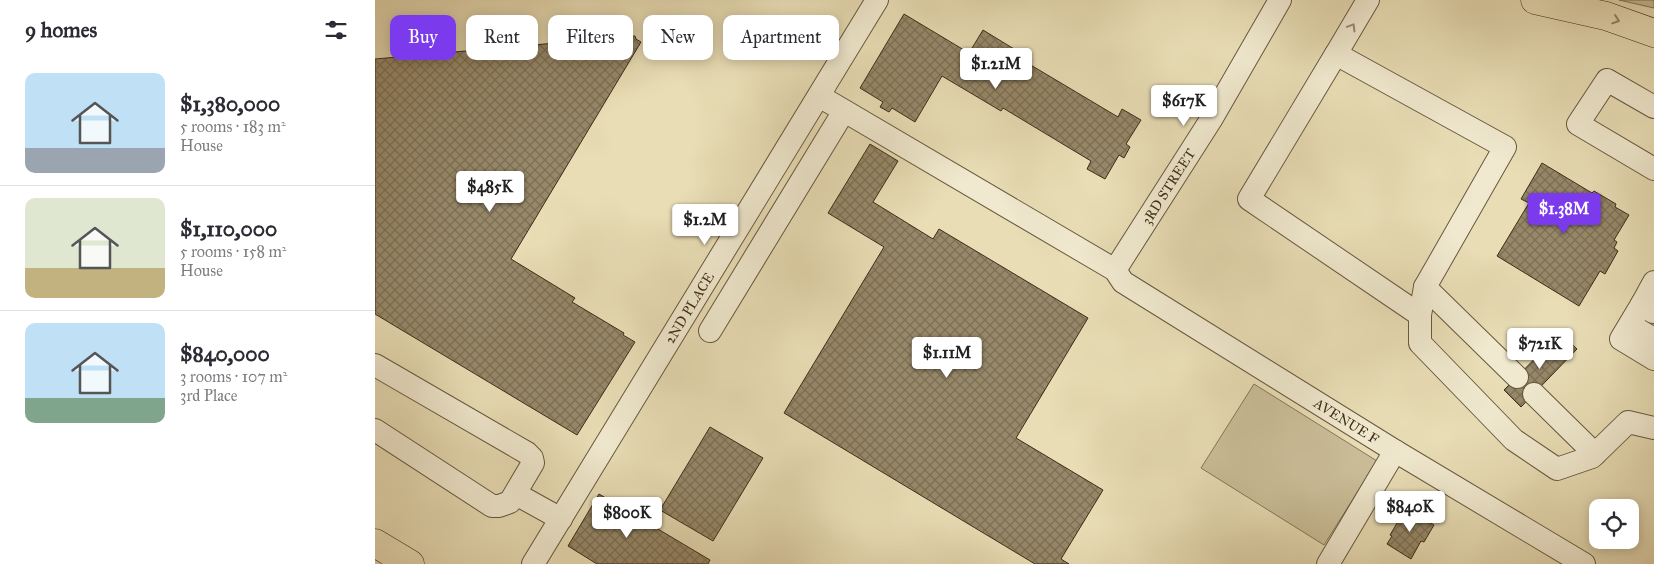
<!DOCTYPE html>
<html lang="en">
<head>
<meta charset="utf-8">
<style>
  :root { --surface:#fff; --page:#f7f7f7; --text:#2b2b33; --muted:#7c7c81; --line:#e1e1e2; --accent:#7c3aed }
  body { margin:0; font-family:"IM FELL Great Primer",serif; background:var(--page); color:var(--text); height:100vh; display:flex; flex-direction:column; font-size:19px; white-space:nowrap }
  * { box-sizing:border-box; margin:0 }
  p { font-size:16px; color:var(--muted) }
  .icon { flex:none; width:28px; height:28px; fill:none; stroke:currentColor; stroke-width:2; stroke-linecap:round; stroke-linejoin:round }
  .map { position:relative; flex:1; overflow:hidden }
  .drawer { display:flex; flex-direction:column; background:var(--surface); width:375px }
  .drawer>* { flex:none }
  .banner { position:absolute; left:15px; top:15px; width:475px; height:45px; display:flex; gap:10px }
  .tools { position:absolute; left:1214px; top:499px; display:grid; gap:10px }
  .tools a { display:grid; place-items:center; width:50px; height:50px; border-radius:10px; background:var(--surface); box-shadow:0 2px 12px #0003; font-size:25px }
  .price { position:absolute; translate:-50% -42px; padding:0 11px; border-radius:5px; background:#fff; color:#222; font-size:16px; line-height:32px; filter:drop-shadow(0 1px 2px #0008) }
  .price::after { content:''; position:absolute; left:50%; top:30px; width:15px; height:11px; margin-left:-8px; background:inherit; clip-path:polygon(0 0,100% 0,50% 100%) }
  .price.selected { background:var(--accent); color:#fff }
  ul { padding:0; list-style:none }
  li { display:flex; align-items:center; gap:15px; height:125px; padding:0 25px }
  li+li { border-top:1px solid var(--line) }
  li span { display:grid; place-items:center; flex:none; width:140px; height:100px; border-radius:10px; color:#555 }
  li>.icon { margin-inline-start:auto }
  span .icon { width:60px; height:60px; fill:#fffc; stroke-width:1 }
  li b { font-size:21px }
  h2 { display:flex; justify-content:space-between; align-items:center; height:60px; padding:0 25px; font-size:21px }
  .chip { padding:0 18px; border-radius:10px; background:var(--surface); box-shadow:0 2px 12px #0003; font-size:18px; line-height:45px }
  .chip.selected { background:var(--accent); color:#fff }
  main { display:flex; flex:1; min-height:0 }
  .map>svg:first-child { display:block }
</style>
</head>
<body>
<main>
<section class="drawer">
<h2>9 homes<svg class="icon" aria-label="filters" viewBox="0 0 24 24"><path d="M4 7h16M4 17h16"/><circle cx="9" cy="7" r="2"/><circle cx="15" cy="17" r="2"/></svg></h2>
<ul>
<li><span style="background:linear-gradient(#bfe0f5 75%,#9aa5b1 0)"><svg class="icon" aria-label="home" viewBox="0 0 24 24"><path d="M3 11l9-7 9 7M6 9v11h12V9"/></svg></span><div><b>$1,380,000</b><p>5 rooms · 183 m²</p><p>House</p></div></li>
<li><span style="background:linear-gradient(#dfe7d0 70%,#c2b280 0)"><svg class="icon" aria-label="home" viewBox="0 0 24 24"><path d="M3 11l9-7 9 7M6 9v11h12V9"/></svg></span><div><b>$1,110,000</b><p>5 rooms · 158 m²</p><p>House</p></div></li>
<li><span style="background:linear-gradient(#bfe0f5 75%,#7fa58c 0)"><svg class="icon" aria-label="home" viewBox="0 0 24 24"><path d="M3 11l9-7 9 7M6 9v11h12V9"/></svg></span><div><b>$840,000</b><p>3 rooms · 107 m²</p><p>3rd Place</p></div></li>
</ul>
</section>
<div class="map">
<svg width="1279" height="564" viewBox="0 0 1279 564">
  <defs>
    <pattern id="grass-tufts" width="24" height="20" patternUnits="userSpaceOnUse" patternTransform="scale(1.25)"><rect width="24" height="20" fill="#cbbf9a"/><path d="M3 7l-1-3M5 7V3M7 7l1-3M15 17l-1-3M17 17v-4M19 17l1-3" fill="none" stroke="#afa484"/></pattern>
    <pattern id="building-cross-hatch" width="8" height="8" patternUnits="userSpaceOnUse" patternTransform="scale(1.25)"><rect width="8" height="8" fill="#968869"/><path d="M0 0l8 8M0 8l8-8" fill="none" stroke="#7c6f55"/></pattern>
  </defs>
  <rect width="100%" height="100%" fill="#e8ddb5"/>
  <filter id="stains"><feTurbulence type="fractalNoise" baseFrequency=".004" numOctaves="4"/><feColorMatrix values="0 0 0 0 .2 0 0 0 0 .09 0 0 0 0 .02 0 0 0 .5 -.17"/></filter>
  <radialGradient id="worn" r=".72"><stop offset=".6" stop-color="#630" stop-opacity="0"/><stop offset="1" stop-color="#630" stop-opacity=".3"/></radialGradient>
  <path fill="url(#grass-tufts)" stroke="#847658" d="M1244,0h35v8z"/>
  <path fill="#cbbf9a" stroke="#847658" d="M879,384l123,77 -53,84 -123,-77z"/>
  <g fill="url(#building-cross-hatch)" stroke="#3e2c17">
    <path d="M529,14l65,39 14,-23 49,30 -3,4 89,53 4,-8 19,11 -15,24 4,3 -6,11 -5,-3 -14,24 -18,-10 4,-8 -88,-53 -2,3 -59,-35 -27,46 -23,-14 -3,4 -9,-5 3,-5 -23,-14z"/>
    <path d="M260,36l1,3 5,3 -130,217 64,39 -3,4 52,31 -1,2 12,7 -58,93 -202,-121v-255z"/>
    <path d="M495,144l28,17 -25,41 60,37 6,-10 149,89 -72,120 87,52 -42,69 8,5h-34l-251,-151 100,-166 -56,-34z"/>
    <path d="M1167,163l50,30 2,-2 22,13 -1,3 14,8 -15,25 3,2 -3,6 4,3 -13,23 -5,-3 -21,35 -82,-50 32,-53 -8,-4z"/>
    <path d="M1185,333l17,16 -56,58 -17,-17z"/>
    <path d="M335,427l53,31 -50,83 -53,-31z"/>
    <path d="M224,494l111,66 -2,4h-111l-29,-18z"/>
    <path d="M1031,508l28,17 -10,17 -3,-1 -10,18 -24,-15 5,-8 -2,-1z"/>
  </g>
  <g fill="none" stroke-linecap="round" stroke-linejoin="round">
    <g stroke="#68583e" stroke-width="24">
      <g id="minor">
        <path d="M961,54l32,-54"/>
        <path id="s1" d="M444,96l296,174 8,12 272,169 189,113"/>
        <path d="M1279,107l-47,-27 -29,44 76,45"/>
        <path id="s2" d="M740,270l97,-152 68,-118"/>
        <path d="M1050,287l92,90"/>
        <path d="M1267,304l-21,35 33,20"/>
        <path d="M1278,312l-11,-8 12,-22"/>
        <path d="M1045,315l-171,-116 87,-145 169,93 -80,140 -5,28v28l94,97 43,29 35,-12 36,-35 26,6"/>
        <path d="M1255,325l24,14"/>
        <path d="M335,331l134,-220"/>
        <path d="M0,365l152,88 5,5 1,5 -23,39 -11,4h-7l-117,-76"/>
        <path d="M1159,394l61,60"/>
        <path d="M141,494l45,25"/>
        <path id="s3" d="M158,564l344,-564"/>
        <path d="M953,564l67,-113"/>
      </g>
    </g>
    <g stroke="#3e2c17" stroke-width="29">
      <g id="major">
        <path d="M1160,0l71,16 48,17"/>
        <path d="M0,543l35,21"/>
      </g>
    </g>
    <use href="#minor" stroke="#f0e9cf" stroke-width="22"/>
    <use href="#major" stroke="#e8ddb5" stroke-width="28"/>
  </g>
  <defs><path id="oneway-chevron" d="M-2-3.5L2.5 0L-2 3.5" fill="none" stroke-width="1.6" stroke-linecap="round" stroke-linejoin="round" transform="scale(1.25)"/></defs>
  <use stroke="#938466" href="#oneway-chevron" transform="translate(1241 20) rotate(19)"/>
  <use stroke="#978a73" href="#oneway-chevron" transform="translate(977 27) rotate(-59)"/>
  <g text-anchor="middle" dominant-baseline="central" stroke-width="4" stroke-linejoin="round" paint-order="stroke">
    <g font-size="14" fill="#3e2c17" stroke="#f0e9cf">
      <text stroke="none"><textPath href="#s2" startOffset="99">3RD STREET</textPath></text>
      <text stroke="none"><textPath href="#s3" startOffset="300">2ND PLACE</textPath></text>
      <text stroke="none"><textPath href="#s1" startOffset="621">AVENUE F</textPath></text>
    </g>
  </g>
  <rect width="100%" height="100%" filter="url(#stains)"/>
  <rect width="100%" height="100%" fill="url(#worn)"/>
</svg>
<div class="tools">
<a><svg class="icon" aria-label="locate" viewBox="0 0 24 24"><circle cx="12" cy="12" r="6"/><path d="M12 2v4M12 18v4M2 12h4M18 12h4"/></svg></a>
</div>
<b class="price" style="left:621px;top:90px">$1.21M</b>
<b class="price" style="left:809px;top:127px">$617K</b>
<b class="price" style="left:115px;top:213px">$485K</b>
<b class="price selected" style="left:1189px;top:235px">$1.38M</b>
<b class="price" style="left:330px;top:246px">$1.2M</b>
<b class="price" style="left:1165px;top:370px">$721K</b>
<b class="price" style="left:572px;top:379px">$1.11M</b>
<b class="price" style="left:1035px;top:533px">$840K</b>
<b class="price" style="left:252px;top:539px">$800K</b>
<div class="banner">
<a class="chip selected">Buy</a>
<a class="chip">Rent</a>
<a class="chip">Filters</a>
<a class="chip">New</a>
<a class="chip">Apartment</a>
</div>
</div>
</main>
</body>
</html>
